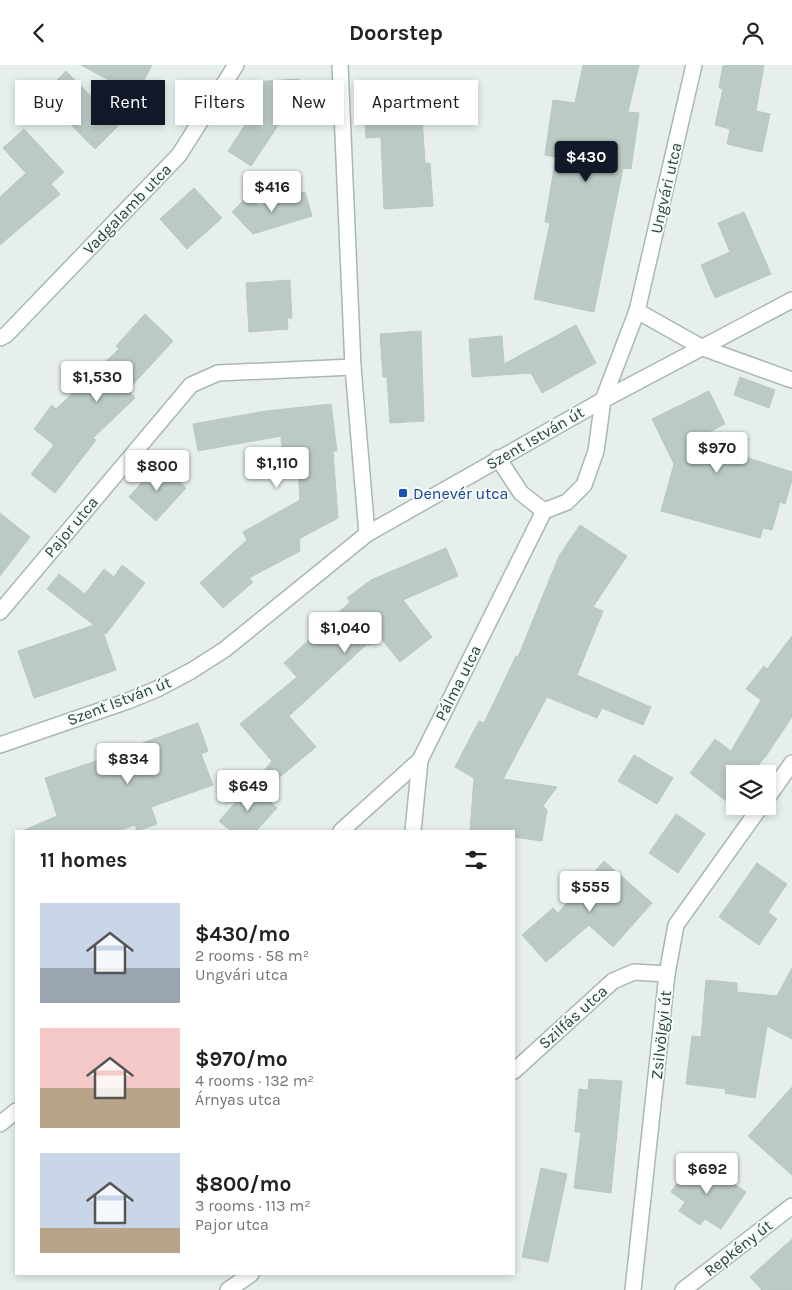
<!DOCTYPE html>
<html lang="en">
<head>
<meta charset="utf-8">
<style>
  :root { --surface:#fff; --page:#f6f6f6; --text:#202124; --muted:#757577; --accent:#111827 }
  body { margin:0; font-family:Karla,sans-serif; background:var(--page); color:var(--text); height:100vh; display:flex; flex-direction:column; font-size:19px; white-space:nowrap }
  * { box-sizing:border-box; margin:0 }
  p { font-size:16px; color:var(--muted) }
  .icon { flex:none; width:28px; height:28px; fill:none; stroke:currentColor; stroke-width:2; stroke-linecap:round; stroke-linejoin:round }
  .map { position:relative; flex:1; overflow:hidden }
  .sheet { position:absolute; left:15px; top:765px; width:500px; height:445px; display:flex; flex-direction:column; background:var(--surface); border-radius:0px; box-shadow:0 2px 8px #0003 }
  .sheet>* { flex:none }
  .hud { position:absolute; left:15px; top:15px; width:500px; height:45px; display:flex; gap:10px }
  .buttons { position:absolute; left:726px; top:700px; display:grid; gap:10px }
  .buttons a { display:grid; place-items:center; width:50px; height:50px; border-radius:0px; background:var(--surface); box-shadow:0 2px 8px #0003; font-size:25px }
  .price { position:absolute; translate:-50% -42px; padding:0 11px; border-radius:5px; background:#fff; color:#222; font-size:16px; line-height:32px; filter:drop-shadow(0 1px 2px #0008) }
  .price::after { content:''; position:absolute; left:50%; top:30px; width:15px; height:11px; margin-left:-8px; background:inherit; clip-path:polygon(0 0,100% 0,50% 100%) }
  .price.current { background:var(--accent); color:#fff }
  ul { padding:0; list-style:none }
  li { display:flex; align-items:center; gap:15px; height:125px; padding:0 25px }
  li span { display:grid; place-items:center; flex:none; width:140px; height:100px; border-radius:0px; color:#555 }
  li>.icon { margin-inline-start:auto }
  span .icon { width:60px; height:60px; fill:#fffc; stroke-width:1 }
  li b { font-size:21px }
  h2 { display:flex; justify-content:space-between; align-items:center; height:60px; padding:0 25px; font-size:21px }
  .pill { padding:0 18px; border-radius:0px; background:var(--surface); box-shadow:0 2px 8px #0003; font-size:18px; line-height:45px }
  .pill.current { background:var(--accent); color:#fff }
  header { display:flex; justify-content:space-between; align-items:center; height:65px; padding:0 25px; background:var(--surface); font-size:22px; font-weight:700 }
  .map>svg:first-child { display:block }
</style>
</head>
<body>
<header><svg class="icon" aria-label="back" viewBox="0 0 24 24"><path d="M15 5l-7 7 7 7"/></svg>Doorstep<svg class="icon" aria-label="person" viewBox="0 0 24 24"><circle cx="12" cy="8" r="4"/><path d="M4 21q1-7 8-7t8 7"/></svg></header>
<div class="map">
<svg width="792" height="1225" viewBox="0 0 792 1225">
  <rect width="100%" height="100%" fill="#e6efeb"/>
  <g fill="#bbcac4" stroke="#b8c9c2">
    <path d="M81,0h71l-16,30z"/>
    <path d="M583,0h56l-11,47 11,1 -8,56 -8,-1 -29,144 -60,-13 16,-76 -5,-1 11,-65 -11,-2 8,-55 22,3z"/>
    <path d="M723,0h41l-8,46 14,3 -8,38 -35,-8 3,-15 -15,-4 8,-36 -4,-1z"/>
    <path d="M66,6l53,54 -24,24 -53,-54z"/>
    <path d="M299,14l2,40 -20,2 -30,45 -23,-15 25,-38 -2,-31z"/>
    <path d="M420,21l5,77h5l3,43 -49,3 -3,-72 -15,1 -3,-48z"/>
    <path d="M24,64l40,43 -13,12 9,10 -60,51v-48l26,-24 -23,-25z"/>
    <path d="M194,123l28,30 -35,31 -27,-30z"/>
    <path d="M305,127l7,24 -59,18 -21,-22 17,-17 10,11z"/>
    <path d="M744,147l27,62 -56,24 -14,-33 29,-13 -12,-29z"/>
    <path d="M290,215l2,38h-5l1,11 -39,3 -3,-49z"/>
    <path d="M145,249l28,27 -45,49 7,8 -42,40 3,2 -41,53 -24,-19 23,-29 -20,-16 18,-24 4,4 63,-60 -3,-3z"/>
    <path d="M576,260l20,38 -54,30 -11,-20 -59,4 -3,-38 33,-3 2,28z"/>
    <path d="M421,266l3,90 -34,2 -3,-46h-4l-3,-43z"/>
    <path d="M740,312l35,13 -6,18 -35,-13z"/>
    <path d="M709,326l16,33 -26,13 38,13 -1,4 56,18v8l-7,24 -5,-2 -8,28 -9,-2 -3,10 -99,-27 13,-47 -22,-45z"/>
    <path d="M331,339l6,47h-4l5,67 -39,21 1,12 -51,27 4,4 -30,26 -23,-25 47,-43 -4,-8 57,-32 -3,-45 -14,2 -2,-21 -83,15 -5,-27 73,-13z"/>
    <path d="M158,399l28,24 -30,33 -27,-24z"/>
    <path d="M0,448l30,24 -30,39z"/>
    <path d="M580,460l47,31 -34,51 10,4 -26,64 74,32 -8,18 -41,-17 -5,10 -50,-21 -44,82 54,8 -14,19 4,4 -5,31 -28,-4v-6h-44l4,-53 -19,-11 24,-46 5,2 32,-67 2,1 41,-101z"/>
    <path d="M446,483l12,28 -55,24 29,37 -32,25 -20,-25 -11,8 -2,-1 -78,72 27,31 -52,43 -9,-9 17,-20 -32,-37 57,-47 -13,-14 66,-61 -3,-4 24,-18z"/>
    <path d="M122,500l23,18 -39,51 -3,-2 13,38 -82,28 -16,-47 76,-26 -47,-36 12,-15 26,20 19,-25 10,8z"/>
    <path d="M792,571v81l-26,39 -11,13 6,5h-26v34l-45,-35 25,-34 16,12 30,-51 -15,-11 18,-23 3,3z"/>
    <path d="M198,658l10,28 -7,3 12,31 -62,22 6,17 -20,7 -2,-6 -17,6h-96l35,-15 -12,-38 90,-30 -1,-2z"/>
    <path d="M634,690l39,23 -16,26 -39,-23z"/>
    <path d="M251,720l26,23 -21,23h-25l-12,-10z"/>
    <path d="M676,749l29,20 -27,39 -29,-20z"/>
    <path d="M604,796l48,42 -39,44 -24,-22 -43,37 -24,-27 31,-27 5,5z"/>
    <path d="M757,798l30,21 -19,28 9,7 -18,26 -40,-28z"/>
    <path d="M792,903v71l-25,-13 -12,72 -30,-5 1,-4 -40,-5 6,-48 9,1 5,-57 31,3v9l40,4z"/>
    <path d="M589,1014l33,2 -11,112 -37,-5 7,-56h-6l4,-43 9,1z"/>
    <path d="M792,1022v88l-44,-39z"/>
    <path d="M696,1092l50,35 -25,37 -16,-10 -5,6 -21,-14 6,-9 -14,-10z"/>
    <path d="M541,1103l26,6 -19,88 -26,-5z"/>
    <path d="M792,1174v51h-30l-12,-13z"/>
  </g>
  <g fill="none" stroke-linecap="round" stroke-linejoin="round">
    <g stroke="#a8b8b2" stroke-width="18">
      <g id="minor">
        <path d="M340,0l13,302 14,167"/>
        <path d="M637,246l66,37 89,32"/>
        <path d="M0,273l6,-3 173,-180 57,-90"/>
        <path d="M498,393l23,35 23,18"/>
        <path d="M0,547l191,-227 27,-12 135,-6"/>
        <path d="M768,732l24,-34"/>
        <path d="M341,766l79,-71 124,-249 23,-9 17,-17 12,-34 7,-51 34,-89 57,-246"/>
        <path d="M413,766l7,-71"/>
        <path d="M514,1006l99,-90 21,-9 33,2"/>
        <path d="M0,1059l16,-13"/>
        <path d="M228,1225l23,-16"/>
        <path d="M633,1225l34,-316 9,-49 85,-119"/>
        <path d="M683,1225l109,-84"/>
      </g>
    </g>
    <g stroke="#a8b8b2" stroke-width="18">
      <path id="tertiary" d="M0,680l128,-44 29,-12 34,-18 33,-21 143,-116 236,-134 189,-100"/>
    </g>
    <use href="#minor" stroke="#fff" stroke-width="15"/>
    <use href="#tertiary" stroke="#fff" stroke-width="15"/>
  </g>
  <rect fill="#1a4fb4" stroke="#f7fbf9" stroke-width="2" x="398" y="423" width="10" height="10" rx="2.5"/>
  <g text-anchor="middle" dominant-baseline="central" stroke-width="4" stroke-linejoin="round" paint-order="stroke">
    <g font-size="16" fill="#24423a" stroke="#f7fbf9">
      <text transform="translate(666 123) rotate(-77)">Ungvári utca</text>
      <text transform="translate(127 144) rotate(-46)">Vadgalamb utca</text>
      <text transform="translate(535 373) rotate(-30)">Szent István út</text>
      <text transform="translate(71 462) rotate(-50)">Pajor utca</text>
      <text transform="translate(458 618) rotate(-63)">Pálma utca</text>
      <text transform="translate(119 636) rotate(-21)">Szent István út</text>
      <text transform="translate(573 952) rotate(-42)">Szilfás utca</text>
      <text transform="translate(661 970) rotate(-84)">Zsilvölgyi út</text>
      <text transform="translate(738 1183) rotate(-38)">Repkény út</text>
    </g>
    <g font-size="16" fill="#164399" stroke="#f7fbf9" text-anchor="start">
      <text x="413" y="428">Denevér utca</text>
    </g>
  </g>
</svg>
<div class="buttons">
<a><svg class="icon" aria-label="layers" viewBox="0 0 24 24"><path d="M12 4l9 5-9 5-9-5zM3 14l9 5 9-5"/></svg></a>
</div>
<b class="price current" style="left:586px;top:118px">$430</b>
<b class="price" style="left:272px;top:148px">$416</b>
<b class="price" style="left:97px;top:338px">$1,530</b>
<b class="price" style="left:717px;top:409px">$970</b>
<b class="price" style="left:277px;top:424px">$1,110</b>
<b class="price" style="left:157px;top:427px">$800</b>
<b class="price" style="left:345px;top:589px">$1,040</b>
<b class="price" style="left:128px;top:720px">$834</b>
<b class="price" style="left:248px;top:747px">$649</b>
<b class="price" style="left:590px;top:848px">$555</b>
<b class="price" style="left:707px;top:1130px">$692</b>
<div class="hud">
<a class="pill">Buy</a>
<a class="pill current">Rent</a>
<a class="pill">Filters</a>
<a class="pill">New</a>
<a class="pill">Apartment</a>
</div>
<section class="sheet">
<h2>11 homes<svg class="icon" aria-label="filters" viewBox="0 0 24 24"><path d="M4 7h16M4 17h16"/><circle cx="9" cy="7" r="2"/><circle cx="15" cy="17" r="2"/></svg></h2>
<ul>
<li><span style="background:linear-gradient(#c9d6e8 65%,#9aa5b1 0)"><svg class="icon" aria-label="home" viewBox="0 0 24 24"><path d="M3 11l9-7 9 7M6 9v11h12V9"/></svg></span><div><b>$430/mo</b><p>2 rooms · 58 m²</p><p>Ungvári utca</p></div></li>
<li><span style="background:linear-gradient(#f6c9c9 60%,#b9a48a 0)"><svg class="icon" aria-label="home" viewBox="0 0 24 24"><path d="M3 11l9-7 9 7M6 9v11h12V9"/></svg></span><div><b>$970/mo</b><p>4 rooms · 132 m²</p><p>Árnyas utca</p></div></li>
<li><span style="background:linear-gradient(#c9d6e8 75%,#b9a48a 0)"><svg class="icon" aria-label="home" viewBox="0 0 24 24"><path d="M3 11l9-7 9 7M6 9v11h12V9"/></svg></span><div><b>$800/mo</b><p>3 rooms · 113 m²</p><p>Pajor utca</p></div></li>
</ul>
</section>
</div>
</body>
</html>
